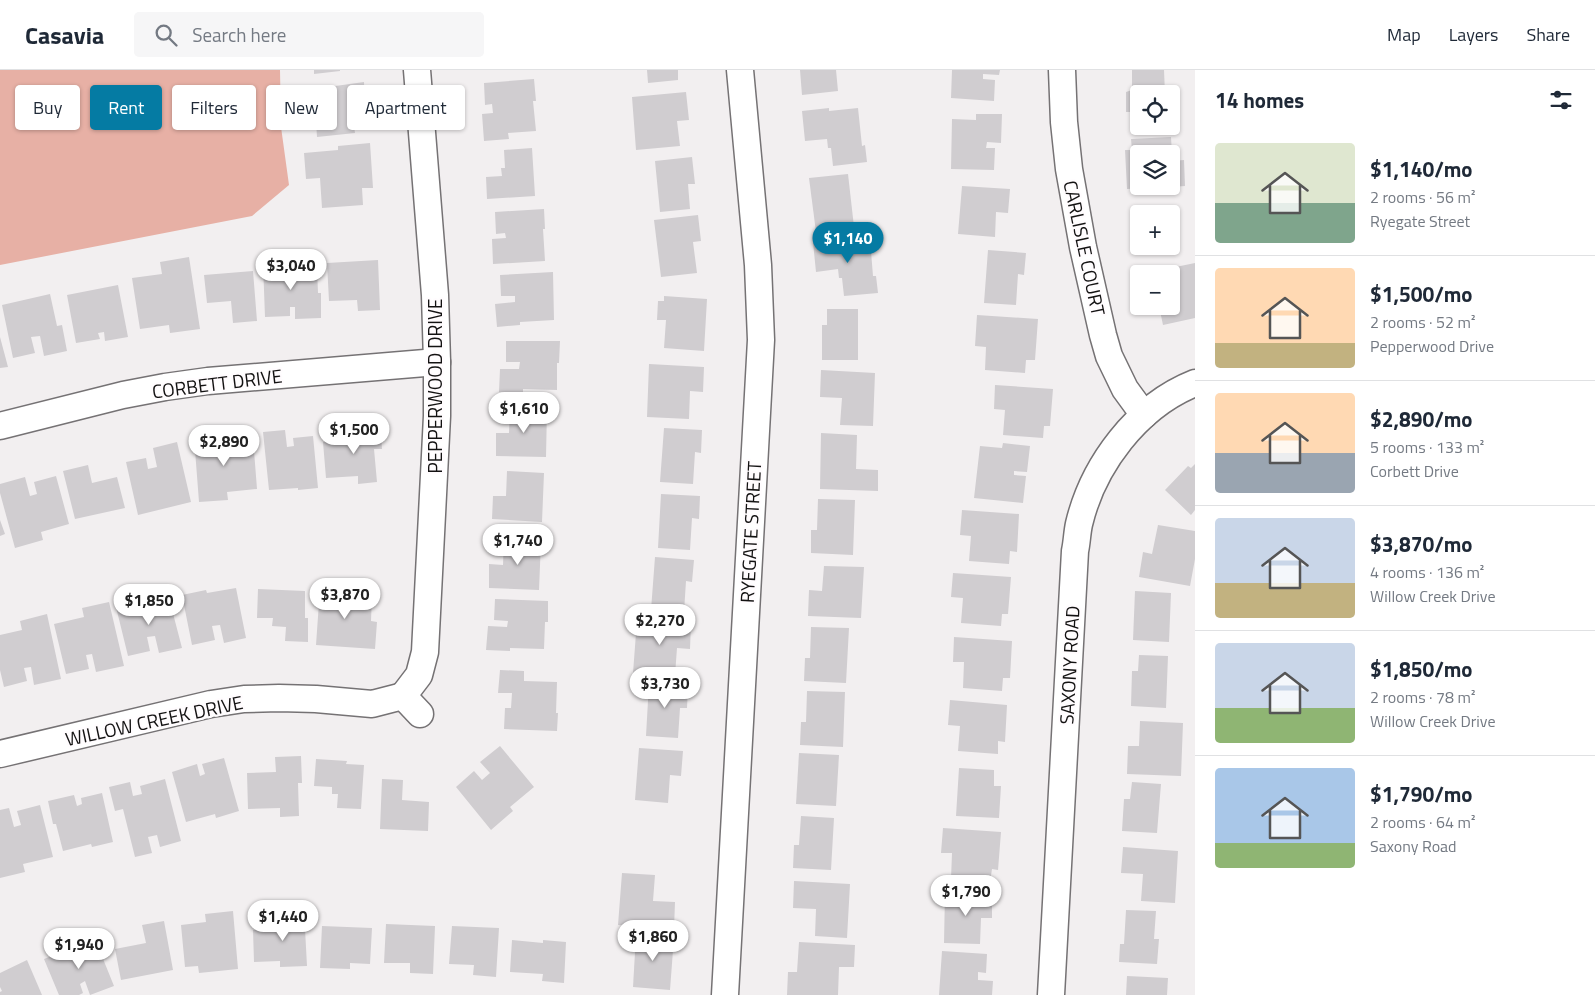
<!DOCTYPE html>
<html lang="en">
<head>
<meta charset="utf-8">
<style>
  :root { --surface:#fff; --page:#f6f6f7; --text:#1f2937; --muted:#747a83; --line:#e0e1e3; --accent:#057ba3 }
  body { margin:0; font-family:"Titillium Web",sans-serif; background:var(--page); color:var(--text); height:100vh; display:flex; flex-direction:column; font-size:19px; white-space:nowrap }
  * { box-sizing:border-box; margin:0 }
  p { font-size:16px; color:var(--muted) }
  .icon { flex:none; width:28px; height:28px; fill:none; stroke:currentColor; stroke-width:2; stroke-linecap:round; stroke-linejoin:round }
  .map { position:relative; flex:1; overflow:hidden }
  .side { display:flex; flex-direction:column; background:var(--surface); width:400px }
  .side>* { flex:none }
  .guide { position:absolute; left:15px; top:15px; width:475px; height:45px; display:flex; gap:10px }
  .buttons { position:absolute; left:1130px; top:15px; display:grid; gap:10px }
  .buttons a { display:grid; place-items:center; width:50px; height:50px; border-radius:5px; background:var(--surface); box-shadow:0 1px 4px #0004; font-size:25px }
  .price { position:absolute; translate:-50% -42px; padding:0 11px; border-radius:18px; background:#fff; color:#222; font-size:16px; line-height:32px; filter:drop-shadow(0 1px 2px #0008) }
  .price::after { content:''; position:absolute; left:50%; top:30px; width:15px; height:11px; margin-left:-8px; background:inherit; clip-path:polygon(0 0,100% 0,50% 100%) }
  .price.on { background:var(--accent); color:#fff }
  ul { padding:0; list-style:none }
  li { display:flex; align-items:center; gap:15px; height:125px; padding:0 20px }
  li+li { border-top:1px solid var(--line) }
  li span { display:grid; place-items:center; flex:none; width:140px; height:100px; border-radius:5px; color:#555 }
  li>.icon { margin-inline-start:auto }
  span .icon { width:60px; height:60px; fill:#fffc; stroke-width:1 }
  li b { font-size:21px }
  h2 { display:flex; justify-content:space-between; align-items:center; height:60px; padding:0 20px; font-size:21px }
  .chip { padding:0 18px; border-radius:5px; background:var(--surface); box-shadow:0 1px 4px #0004; font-size:18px; line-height:45px }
  .chip.on { background:var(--accent); color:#fff }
  header { display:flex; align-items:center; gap:30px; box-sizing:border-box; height:70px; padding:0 25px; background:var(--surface); border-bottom:1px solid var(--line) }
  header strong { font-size:24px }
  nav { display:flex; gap:28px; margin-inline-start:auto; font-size:18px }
  .search { width:350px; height:45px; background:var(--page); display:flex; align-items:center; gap:12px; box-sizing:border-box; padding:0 18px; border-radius:5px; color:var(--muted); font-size:19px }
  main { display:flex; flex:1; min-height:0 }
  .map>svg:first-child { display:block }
</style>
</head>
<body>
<header>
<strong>Casavia</strong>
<div class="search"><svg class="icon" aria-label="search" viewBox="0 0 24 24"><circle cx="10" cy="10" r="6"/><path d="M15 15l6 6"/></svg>Search here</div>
<nav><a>Map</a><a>Layers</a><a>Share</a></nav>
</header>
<main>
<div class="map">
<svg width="1195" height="925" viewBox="0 0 1195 925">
  <rect width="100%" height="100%" fill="#f2eff0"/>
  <path fill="#e7b0a5" d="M0,0h280l1,57 8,58 -37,31 -252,49z"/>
  <g fill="#d0cdd0">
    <path d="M314,0h26v1l-26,3z"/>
    <path d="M647,0h31v10l-30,3z"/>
    <path d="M800,0h36l2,21 -36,4z"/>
    <path d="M952,0h48l-1,5 -16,-1v5l12,1 -1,21 -43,-3z"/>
    <path d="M1132,0h32l1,24h-26v18h-13v-20l6,-2z"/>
    <path d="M534,9l2,22h-3l3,30 -28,2 1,6 -25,2 -2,-27 11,-1 -1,-9 -7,1 -1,-22z"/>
    <path d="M364,12l1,27 -13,2 3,22 -38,4 -3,-48z"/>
    <path d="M686,22l3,28 -12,1 3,25 -44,4 -4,-53z"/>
    <path d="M829,38v3l29,-3 4,38 3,-1 2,17 -34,4 -2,-18h-3l-1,-9 -22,2 -3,-30z"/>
    <path d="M976,44h26l-1,29 -14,-1 -1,6h9l-1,22 -43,-1 1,-50 24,1z"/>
    <path d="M1171,67l1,17h-33v32h15v2l-27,1 -2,-39h7l-1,-11z"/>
    <path d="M370,73l3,45h-11l1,17 -41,3 -2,-30 -14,1 -2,-26 34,-3v-4z"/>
    <path d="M532,78l3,48 -48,3 -1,-22 16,-1 -1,-8h4l-1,-18z"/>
    <path d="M692,87l3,27h-7l2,25 -30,3 -5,-51z"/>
    <path d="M1184,90l1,26 -14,1v-26z"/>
    <path d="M848,104l6,53 -38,5 -7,-54z"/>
    <path d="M962,116l48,3 -2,24 -12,-1 -1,25 -37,-3z"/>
    <path d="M544,139l1,20h-2l2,32 -52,3 -1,-25 14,-1 -1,-5 -9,1 -1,-22z"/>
    <path d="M698,145l3,26 -8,1 4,31 -36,4 -7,-57z"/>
    <path d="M840,169l1,3 29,-3 3,37h3l2,17 -34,3 -2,-18h-3l-1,-9 -22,3 -3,-30z"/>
    <path d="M988,180l38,3 -2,22 -6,-1 -2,31 -32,-2z"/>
    <path d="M189,187l11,72 -30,4 -1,-8 -29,4 -8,-51 30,-4 -2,-12z"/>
    <path d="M378,190l2,50 -22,1 -1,-11 -28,1 -2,-38z"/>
    <path d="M286,192v6l31,-1 1,26h3v25l-26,1v-12h-5v9l-25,1 -2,-54z"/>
    <path d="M1195,193v55l-32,7 -4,-19h12v-32h-9l-1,-4z"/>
    <path d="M253,201l4,50 -24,2 -2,-22 -24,2 -3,-28z"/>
    <path d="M553,202l1,48 -34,2v3l-23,2 -2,-23 20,-2v-6h-14l-1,-21z"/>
    <path d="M118,215l10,52 -23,4 -1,-9 -6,1 2,6 -24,4 -9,-48z"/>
    <path d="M50,224l7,32 5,-1 5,26 -23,5 -4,-20 -9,1 4,16 -22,5 -11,-53z"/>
    <path d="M664,226l43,3 -3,52 -40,-3 2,-28h-9l1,-19h6z"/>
    <path d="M827,239h31v51h-36v-35h5z"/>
    <path d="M977,245l61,4 -3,41h-9l-1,13 -40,-3 1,-23 -11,-1z"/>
    <path d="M0,267l8,30 -8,1z"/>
    <path d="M506,271h54l-1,22h-2v27l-34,-1v3h-24l1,-23h19l1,-7h-14z"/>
    <path d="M649,294l55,3 -1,25 -13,-1 -1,28 -42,-2z"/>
    <path d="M821,300l54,3 -2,53 -33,-1 2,-27 -22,-1z"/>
    <path d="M995,315l58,4 -3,37h-6l-1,12 -40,-3 2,-25 -11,-1z"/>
    <path d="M510,338h37l-1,49 -50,-1v-23h13z"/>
    <path d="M380,353l2,26h-8l3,33 -19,2v-8l-32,2 -3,-36 32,-3 -1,-13z"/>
    <path d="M664,358l38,2 -1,23 -6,-1 -2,32 -33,-2z"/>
    <path d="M285,360l2,17 7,-1 -1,-8 20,-2 5,52 -20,2v-2l-29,2 -6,-58z"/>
    <path d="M821,363l36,2 -1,34 22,1v21l-58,-2z"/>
    <path d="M222,365l1,19 7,-1 -1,-13 24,-2 4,51 -30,3 1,8 -29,2 -5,-65z"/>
    <path d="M177,372l14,60 -53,13 -12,-53 20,-4 2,11 9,-2 -4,-19z"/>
    <path d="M1003,373l27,3 -3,26 -13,-1v4l12,1 -3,27 -49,-5 6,-52 22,2z"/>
    <path d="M1195,394v46l-4,5 -26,-25 23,-24 3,2z"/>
    <path d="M88,395l4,18 25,-6 8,31 -50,11 -12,-48z"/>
    <path d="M507,401l37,2 -2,49 -50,-3 1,-23h13z"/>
    <path d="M56,406l13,48 -28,8 2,8 -28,8 -15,-55v-9l25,-7 5,19 7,-2 -3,-12z"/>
    <path d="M661,424l39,2 -1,23 -7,-1 -2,32 -32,-2z"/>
    <path d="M818,429l37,1 -2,55 -42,-2v-23h6z"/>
    <path d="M962,440l57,4 -2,38 -7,-1 -1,13 -40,-3 2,-25 -11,-1z"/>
    <path d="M0,450l5,14 -5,2z"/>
    <path d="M1158,455l37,6v28l-5,27 -51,-9 4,-25 9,2z"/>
    <path d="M504,469l37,2 -2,49 -50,-2v-24l14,1z"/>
    <path d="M655,487l39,3 -2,22 -6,-1 -2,31 -33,-2z"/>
    <path d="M824,496l40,1 -3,51 -53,-2 1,-26 13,1z"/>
    <path d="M953,503l58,4 -3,37h-6l-1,12 -40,-3 2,-25 -12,-1z"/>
    <path d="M236,518l10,50 -22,5 -4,-18 -8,1 3,14 -23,5 -10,-50 24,-5 1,3z"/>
    <path d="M320,518l24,2v4l28,2 -1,25 6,1 -2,27 -59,-4z"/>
    <path d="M258,519l47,2v27h3v24l-23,-1 1,-14 -14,-1 1,-8h-16z"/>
    <path d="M1135,521l36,2 -2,49 -36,-2z"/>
    <path d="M169,528l13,50 -23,5 -4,-17 -8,1 3,14 -22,5 -12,-49 23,-6 1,4z"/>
    <path d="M495,529l53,2v21h-3l-1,27 -34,-1v3l-24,-1 2,-24 19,1 1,-6 -14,-1z"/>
    <path d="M109,532l15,64 -28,6 -4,-18 -6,1 3,14 -23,5 -12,-50 30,-7 -2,-9z"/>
    <path d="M47,544l14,65 -27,6 -3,-18 -7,1 3,13 -23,6 -4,-17v-35l22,-5 -2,-9z"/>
    <path d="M637,550l54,3 -1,26 -13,-1 -2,27 -42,-2z"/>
    <path d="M811,557l38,1 -3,55 -42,-2 1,-23h5z"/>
    <path d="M954,567l58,4 -2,37h-7l-1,13 -39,-3 1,-26h-11z"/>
    <path d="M1139,585l29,1 -2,52 -35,-2 1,-35h6z"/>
    <path d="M500,600l24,1v10l33,1 -1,31h2l-1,18 -53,-2 1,-21h6l1,-15h-14z"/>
    <path d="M649,613l39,3 -1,22h-7l-2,30 -32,-2z"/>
    <path d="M807,621l38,1 -2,55 -43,-2 1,-23h5z"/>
    <path d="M950,630l57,5 -2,37 -7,-1v13l-40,-3 2,-25 -12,-1z"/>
    <path d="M1140,651l43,2 -2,53 -54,-2 1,-28h11z"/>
    <path d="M500,676l34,41 -24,20 3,4 -22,19 -35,-43 18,-16 8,9 8,-7 -10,-11z"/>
    <path d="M639,678l44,3 -2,25 -11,-1 -2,28 -33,-3z"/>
    <path d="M799,683l40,2 -3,51 -40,-2z"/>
    <path d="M301,686l1,27h-4l1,33 -19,1v-9l-32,1 -1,-36 29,-1 -1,-15z"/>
    <path d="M224,688l15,53 -23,7 -1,-4 -29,8 -14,-50 25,-8 3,12 5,-2 -3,-10z"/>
    <path d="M316,689l31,2 -1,3 18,1 -3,44 -24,-1 1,-14h-6v-7l-18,-1z"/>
    <path d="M959,698l35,2v16h7l-2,32 -43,-2z"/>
    <path d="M165,709l16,62 -21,6 -3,-12 -9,2 4,16 -17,4 -12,-48 -8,2 -6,-24 21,-5 3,14 9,-2 -2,-8z"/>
    <path d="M382,709l21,1 -1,20 27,2 -1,29 -48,-2z"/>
    <path d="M1132,712l29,2 -4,49 -35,-2 2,-32h6z"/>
    <path d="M102,723l11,49 -21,5 -1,-3 -28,7 -7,-27h-3l-5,-23 26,-6 3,11 5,-2 -1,-6z"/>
    <path d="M40,735l13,52 -30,7 2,8 -25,6v-68l9,-2 5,19 7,-2 -4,-14z"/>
    <path d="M801,746l33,2 -3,52 -38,-2 1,-23h5z"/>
    <path d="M943,758l58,4 -3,38 -6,-1 -2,13 -39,-3 1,-26h-11z"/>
    <path d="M1123,777l55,4 -3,52 -34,-2 2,-27 -22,-1z"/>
    <path d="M622,803l33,2 -2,26 22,1 -1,27 -56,-4z"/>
    <path d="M794,811l56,3 -3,54 -32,-2 1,-27 -23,-1z"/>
    <path d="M945,822l47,2v24h-11l-1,26 -36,-1z"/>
    <path d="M304,840l3,56 -27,1v-6l-26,1 -1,-32 30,-2 -1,-17z"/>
    <path d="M1126,840l30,1 -2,28h5l-2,25 -38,-2 1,-18h4z"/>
    <path d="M233,841l5,58 -39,4 -1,-7 -13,1 -4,-42 25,-3 -1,-8z"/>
    <path d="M164,851l9,49 -52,10 -6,-31 31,-6 -4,-18z"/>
    <path d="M386,854l49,2 -2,48 -23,-1v-10h-26z"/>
    <path d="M322,856l50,2 -2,36 -20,-1v6l-30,-1z"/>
    <path d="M452,856l47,2 -3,49 -23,-2 1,-10 -25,-1z"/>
    <path d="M636,865l38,2 -4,53 -37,-3z"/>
    <path d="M95,869l19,47 -24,9 -5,-14 -5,3 3,9 -4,2h-20l-15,-36z"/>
    <path d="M512,870l31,3v-3l23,2 -2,41 -22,-2 1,-7 -33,-2z"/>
    <path d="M799,872l56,3 -1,22h-15l-1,28h-51l1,-23h9z"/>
    <path d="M942,881l45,3 -1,19 -8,-1v8l15,1 -1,14h-53z"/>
    <path d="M27,890l15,35h-42v-3l2,-1 -2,-4v-14z"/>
    <path d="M1127,906l41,2 -1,17h-41z"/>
  </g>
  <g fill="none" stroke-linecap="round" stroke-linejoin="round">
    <g stroke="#757274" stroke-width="29">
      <g id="street">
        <path d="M1062,0l2,52 5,47 14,78 20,88 6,21 16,33 19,26"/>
        <path d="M0,356l123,-31 42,-8 43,-6 229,-19"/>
        <path d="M403,626l16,-21 6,-23 12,-236v-54l-2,-67 -18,-225"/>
        <path d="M0,684l211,-50 33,-5 35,-1 37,1 56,5 31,-8 17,18"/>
        <path d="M725,925l36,-655 -3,-75 -18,-195"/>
        <path d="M1051,925l24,-444c2,-9 2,-18 4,-27 14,-59 58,-118 116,-141"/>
      </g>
    </g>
    <use href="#street" stroke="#fff" stroke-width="26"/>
  </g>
  <g text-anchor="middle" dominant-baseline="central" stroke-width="4.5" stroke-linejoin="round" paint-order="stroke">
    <g font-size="19" fill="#131212" stroke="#fffcfe">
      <text transform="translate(1085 178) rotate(78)">CARLISLE COURT</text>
      <text transform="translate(217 313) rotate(-7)">CORBETT DRIVE</text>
      <text transform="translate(434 316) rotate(-90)">PEPPERWOOD DRIVE</text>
      <text transform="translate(750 462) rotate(-87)">RYEGATE STREET</text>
      <text transform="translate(1069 595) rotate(-87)">SAXONY ROAD</text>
      <text transform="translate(154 650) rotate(-12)">WILLOW CREEK DRIVE</text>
    </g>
  </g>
</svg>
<div class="buttons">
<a><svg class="icon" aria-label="locate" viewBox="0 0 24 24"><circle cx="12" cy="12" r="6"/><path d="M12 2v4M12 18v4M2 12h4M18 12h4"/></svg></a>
<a><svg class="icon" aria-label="layers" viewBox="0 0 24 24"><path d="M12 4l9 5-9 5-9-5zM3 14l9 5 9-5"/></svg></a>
<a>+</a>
<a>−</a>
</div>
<b class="price on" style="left:848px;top:194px">$1,140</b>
<b class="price" style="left:291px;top:221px">$3,040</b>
<b class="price" style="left:524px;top:364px">$1,610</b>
<b class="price" style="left:354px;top:385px">$1,500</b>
<b class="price" style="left:224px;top:397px">$2,890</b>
<b class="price" style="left:518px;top:496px">$1,740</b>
<b class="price" style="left:345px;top:550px">$3,870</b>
<b class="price" style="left:149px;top:556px">$1,850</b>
<b class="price" style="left:660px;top:576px">$2,270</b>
<b class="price" style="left:665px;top:639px">$3,730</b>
<b class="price" style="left:966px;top:847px">$1,790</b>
<b class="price" style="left:283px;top:872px">$1,440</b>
<b class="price" style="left:653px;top:892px">$1,860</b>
<b class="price" style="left:79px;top:900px">$1,940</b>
<div class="guide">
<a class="chip">Buy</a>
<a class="chip on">Rent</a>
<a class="chip">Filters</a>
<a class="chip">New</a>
<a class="chip">Apartment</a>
</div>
</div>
<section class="side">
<h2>14 homes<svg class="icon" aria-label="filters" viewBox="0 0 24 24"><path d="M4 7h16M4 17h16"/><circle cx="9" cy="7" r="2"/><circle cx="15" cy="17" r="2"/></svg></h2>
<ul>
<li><span style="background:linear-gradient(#dfe7d0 60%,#7fa58c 0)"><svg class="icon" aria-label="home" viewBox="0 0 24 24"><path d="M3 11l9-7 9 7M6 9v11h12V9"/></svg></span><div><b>$1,140/mo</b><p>2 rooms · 56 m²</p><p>Ryegate Street</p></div></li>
<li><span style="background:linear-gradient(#ffd9b3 75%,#c2b280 0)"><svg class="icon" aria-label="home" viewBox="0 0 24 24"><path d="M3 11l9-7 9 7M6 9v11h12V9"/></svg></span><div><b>$1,500/mo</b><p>2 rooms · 52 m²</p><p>Pepperwood Drive</p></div></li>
<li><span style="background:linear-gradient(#ffd9b3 60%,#9aa5b1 0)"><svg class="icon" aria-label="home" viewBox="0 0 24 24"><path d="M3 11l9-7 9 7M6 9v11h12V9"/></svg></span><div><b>$2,890/mo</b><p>5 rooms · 133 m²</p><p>Corbett Drive</p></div></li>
<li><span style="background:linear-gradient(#c9d6e8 65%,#c2b280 0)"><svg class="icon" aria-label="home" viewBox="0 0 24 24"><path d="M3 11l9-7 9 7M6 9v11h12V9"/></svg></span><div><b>$3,870/mo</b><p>4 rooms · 136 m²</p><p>Willow Creek Drive</p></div></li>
<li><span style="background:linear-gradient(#c9d6e8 65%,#8fb573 0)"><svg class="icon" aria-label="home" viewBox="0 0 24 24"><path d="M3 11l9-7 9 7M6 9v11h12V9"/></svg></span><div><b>$1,850/mo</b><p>2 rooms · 78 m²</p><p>Willow Creek Drive</p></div></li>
<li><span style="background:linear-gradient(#a9c7e8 75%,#8fb573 0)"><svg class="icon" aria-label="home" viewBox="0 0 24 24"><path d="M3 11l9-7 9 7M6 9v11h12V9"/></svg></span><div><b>$1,790/mo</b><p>2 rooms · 64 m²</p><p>Saxony Road</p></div></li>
</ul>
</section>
</main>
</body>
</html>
